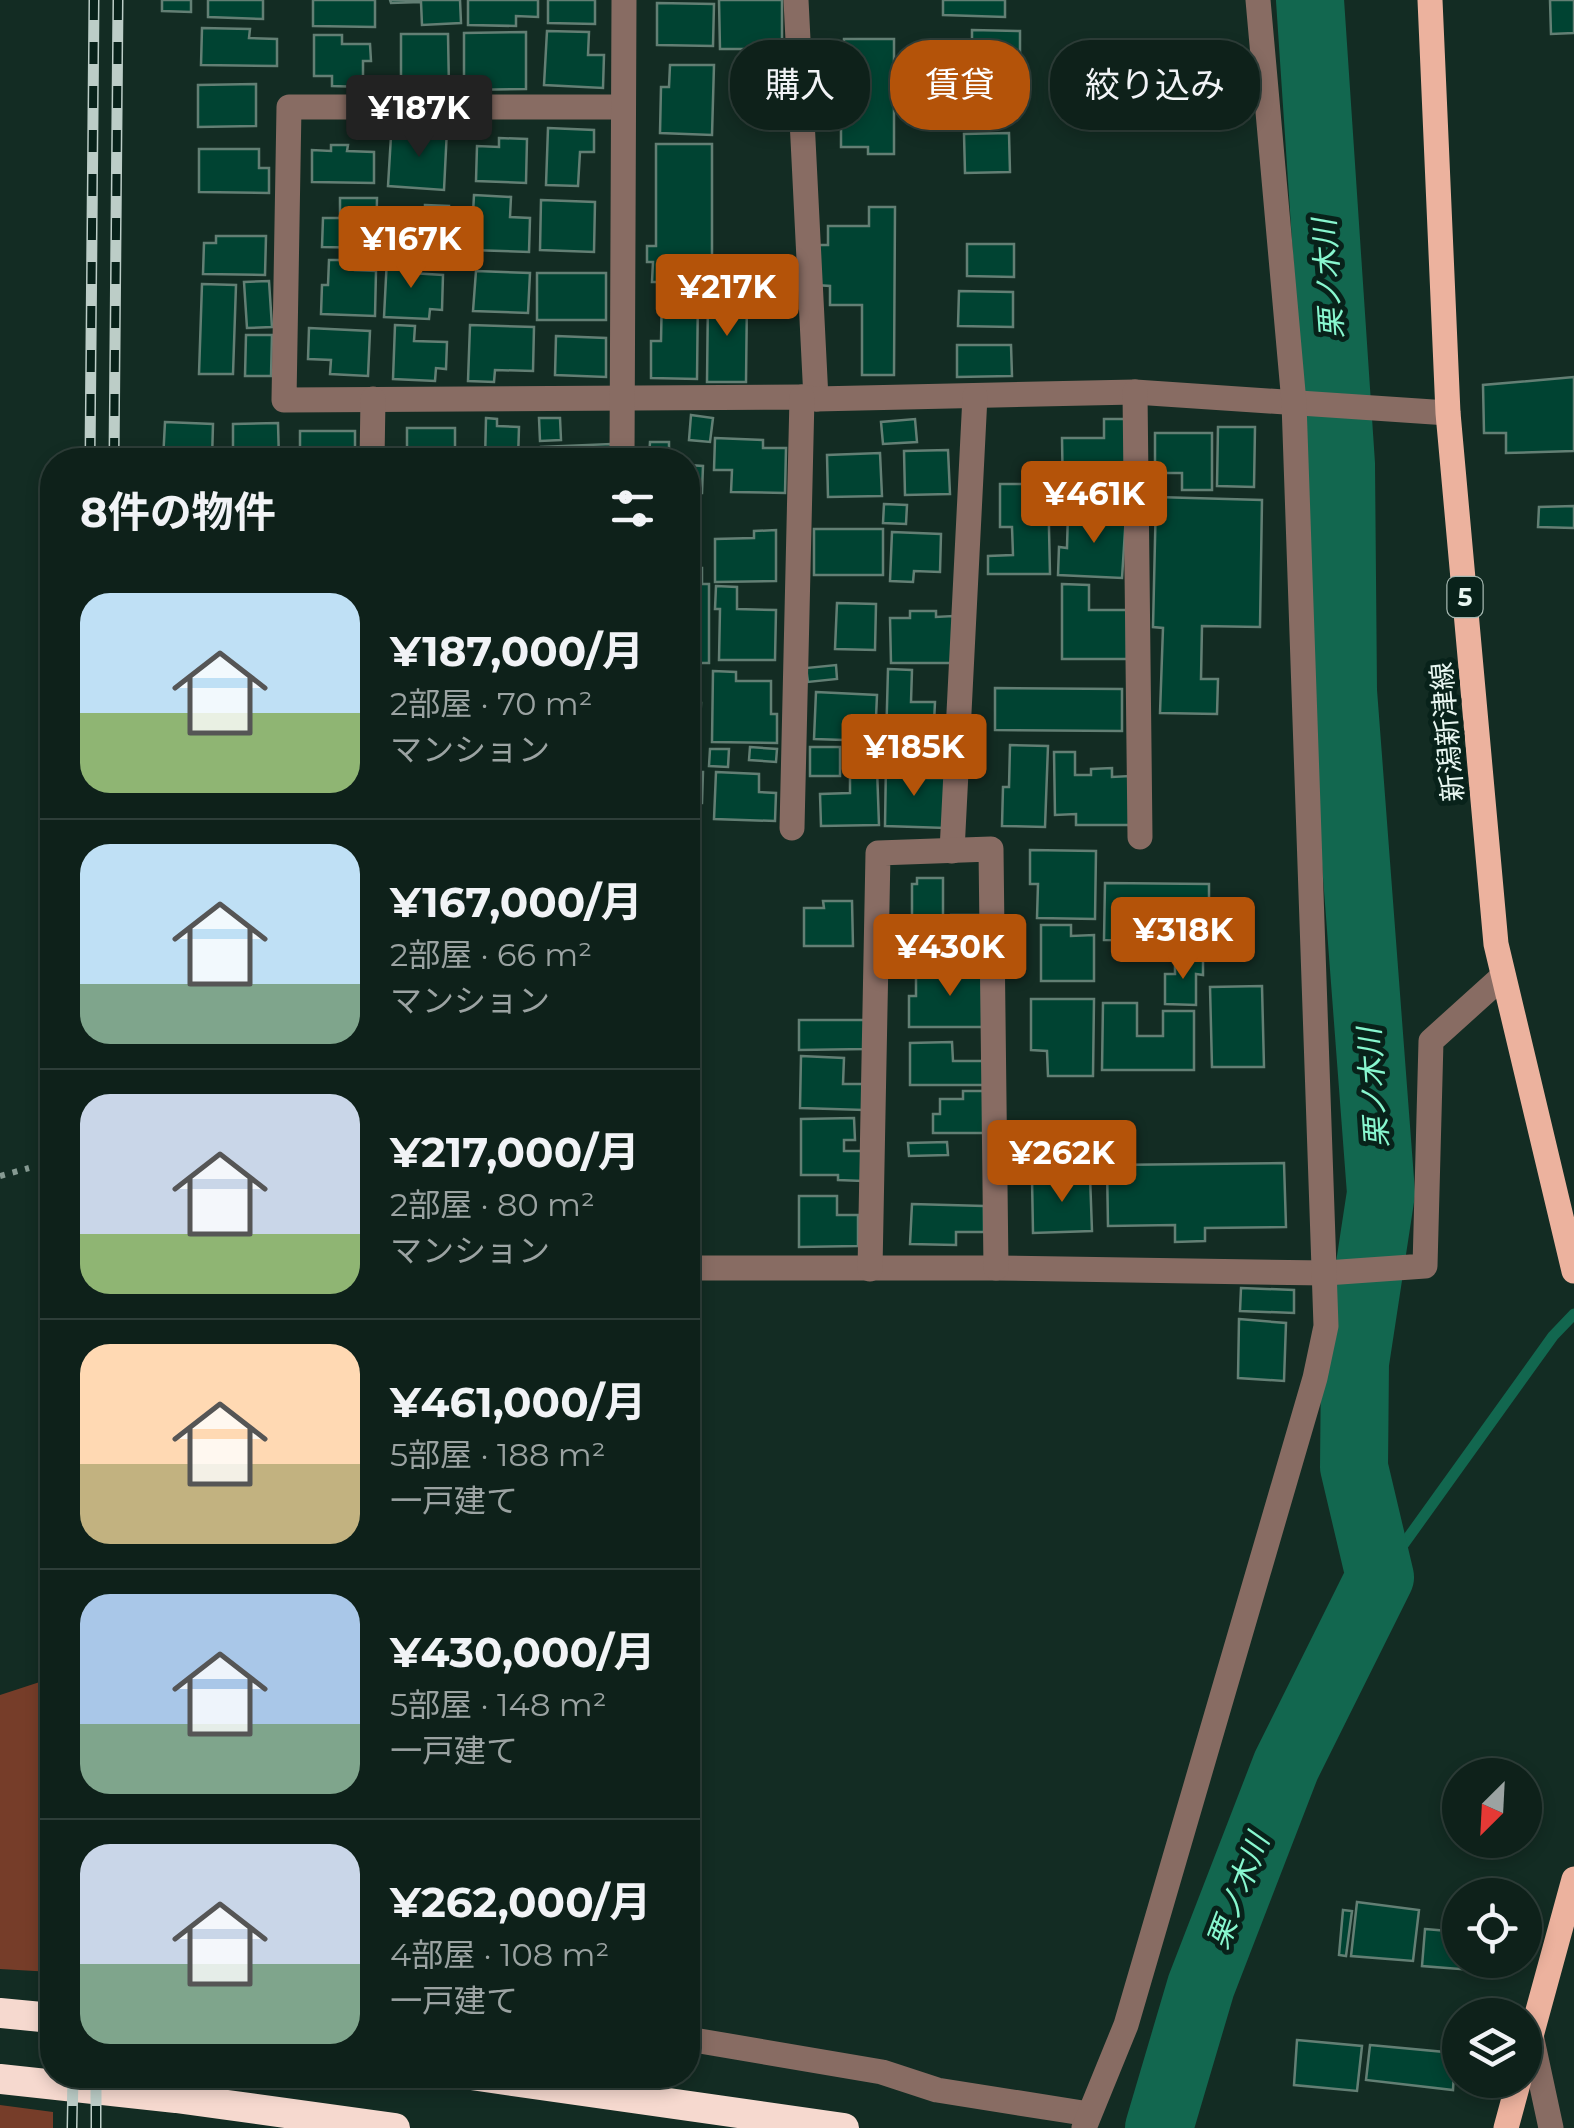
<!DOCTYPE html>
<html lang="ja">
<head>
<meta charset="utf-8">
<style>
  :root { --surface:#0e211a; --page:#172923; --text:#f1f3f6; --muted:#9ba3a2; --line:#2e3e39; --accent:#b45309 }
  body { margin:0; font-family:Montserrat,"Noto Sans JP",sans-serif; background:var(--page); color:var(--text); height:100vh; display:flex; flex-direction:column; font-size:38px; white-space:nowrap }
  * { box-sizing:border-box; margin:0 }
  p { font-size:32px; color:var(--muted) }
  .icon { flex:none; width:55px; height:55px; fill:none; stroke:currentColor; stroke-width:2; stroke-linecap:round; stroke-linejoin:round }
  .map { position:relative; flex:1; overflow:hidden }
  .sheet { position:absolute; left:40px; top:448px; width:660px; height:1640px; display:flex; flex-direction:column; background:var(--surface); border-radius:40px; box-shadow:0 5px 15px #0003,0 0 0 2px var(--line) }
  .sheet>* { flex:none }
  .hud { position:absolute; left:730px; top:40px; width:692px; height:90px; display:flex; gap:20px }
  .needle { width:65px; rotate:204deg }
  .tools { position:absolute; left:1442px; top:1758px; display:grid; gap:20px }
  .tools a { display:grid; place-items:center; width:100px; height:100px; border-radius:50%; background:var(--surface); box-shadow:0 5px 15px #0003,0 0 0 2px var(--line); font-size:50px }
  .price { position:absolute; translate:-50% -85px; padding:0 22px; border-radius:10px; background:var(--accent); color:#fff; font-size:32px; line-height:65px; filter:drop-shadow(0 2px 5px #0008) }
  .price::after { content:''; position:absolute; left:50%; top:60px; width:30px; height:22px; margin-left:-15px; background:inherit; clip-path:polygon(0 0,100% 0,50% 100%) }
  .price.active { background:#222; color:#fff }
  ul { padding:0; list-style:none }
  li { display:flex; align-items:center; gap:30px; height:250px; padding:0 40px }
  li+li { border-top:2px solid var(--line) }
  li span { display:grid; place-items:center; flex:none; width:280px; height:200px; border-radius:30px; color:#555 }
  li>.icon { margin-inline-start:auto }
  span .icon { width:120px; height:120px; fill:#fffc; stroke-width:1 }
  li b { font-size:42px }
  h2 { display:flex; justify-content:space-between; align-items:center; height:120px; padding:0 40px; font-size:42px }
  .chip { padding:0 35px; border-radius:40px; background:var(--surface); box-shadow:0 5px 15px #0003,0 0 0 2px var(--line); font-size:35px; line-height:90px }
  .chip.active { background:var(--accent); color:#fff }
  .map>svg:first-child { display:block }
</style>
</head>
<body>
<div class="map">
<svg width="1574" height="2128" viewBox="0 0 1574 2128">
  <rect width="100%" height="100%" fill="#132c23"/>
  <g fill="#763d29">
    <path d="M52,1678v294l-52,-3v-274z"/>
    <path d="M0,2105l53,7v16h-53z"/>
  </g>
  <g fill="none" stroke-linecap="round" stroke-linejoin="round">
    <path stroke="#12674f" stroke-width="11" d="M1380,1577l173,-241 21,-22"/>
    <path stroke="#12674f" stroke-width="68" d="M1159,2128l42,-142 85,-220 94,-189 -26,-110 1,-104 26,-170 -38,-502 -2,-227 -31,-464"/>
  </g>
  <g fill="#004332" stroke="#637f74" stroke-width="2.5">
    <path d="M162,0h29v12l-29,-1z"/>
    <path d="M208,0h55v19l-55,-2z"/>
    <path d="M313,0h62v27l-62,-1z"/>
    <path d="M390,0h70l1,23 -39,2 -1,-23 -30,1z"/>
    <path d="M468,0h70v17l-22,-1v10l-48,-1z"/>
    <path d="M548,0h47v24l-47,-1z"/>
    <path d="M719,0h63v49h-62z"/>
    <path d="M943,0h62v17l-62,-2z"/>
    <path d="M1550,0h24v33l-23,1z"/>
    <path d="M657,3l57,1 -1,42 -56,-1z"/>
    <path d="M202,28l48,1 -1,9 28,1v27l-76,-1z"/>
    <path d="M972,30l48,1v41h-48z"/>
    <path d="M547,31l42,1 -1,23h16l-1,33 -59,-3z"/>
    <path d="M526,32v57l-62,1v-57z"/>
    <path d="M401,34h47l1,55 -24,1v-12h-24z"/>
    <path d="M314,35h28v9h28l1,17h-8v26l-31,-1v-10h-18z"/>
    <path d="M844,39h50v115h-26v-7h-27v-40h-16v-30h18z"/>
    <path d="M670,65h44l-2,70 -52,-2 1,-46h8z"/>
    <path d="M970,83l46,2 -1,35 -47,-3z"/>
    <path d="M256,84v42l-58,1v-42z"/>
    <path d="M421,127l26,2 -3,61 -56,-4 3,-50 29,2z"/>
    <path d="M548,128l46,2v22h-14l-2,34 -32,-1z"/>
    <path d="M1009,133l1,39 -45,1 -1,-39z"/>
    <path d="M499,138l28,1 -1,44 -50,-2 1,-35 22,1z"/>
    <path d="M656,144h56v138h-60l1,-20h-6v-16h9z"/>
    <path d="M331,145h17l-1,6 27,1v31l-62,-1v-32l19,1z"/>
    <path d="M199,149h60v19h10v25l-70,-1z"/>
    <path d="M474,195l37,2 -1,20 20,1 -1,34 -58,-2z"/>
    <path d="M340,198h37l-1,50 -54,-1 1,-29h17z"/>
    <path d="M541,200l54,2 -1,50 -54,-2z"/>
    <path d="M425,205l24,1 -2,47 -60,-3 1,-28 37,2z"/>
    <path d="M869,207h26l-1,168h-32v-70h-32v-19l-14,-1v-40h12v-19h41z"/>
    <path d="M216,236h50l-1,39 -62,-1 1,-31h12z"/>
    <path d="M967,244h47v33l-47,-1z"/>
    <path d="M387,258l26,1 -1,14 31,2 -1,35 -12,-1 -1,10 -45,-2z"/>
    <path d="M329,260h26v10l21,1 -1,45 -54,-2 1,-29h6z"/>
    <path d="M476,271l54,2 -2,40 -55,-2z"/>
    <rect x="537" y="273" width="69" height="47"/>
    <path d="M269,281l3,46 -25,1 -3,-46z"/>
    <path d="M202,284l34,1 -3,89h-34z"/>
    <path d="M662,291h36l-1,88 -46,-1v-37h10z"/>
    <path d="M959,291l54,1v35l-55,-1z"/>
    <path d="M708,296l39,1 -1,85h-39z"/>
    <path d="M395,325l20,1 -1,15 33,1 -1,27 -10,-1 -1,13 -42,-2z"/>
    <path d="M470,325l64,2 -1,44 -38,-1 -1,12 -26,-1z"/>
    <path d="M309,328l61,3 -2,45 -38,-2 1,-14 -23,-1z"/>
    <path d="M246,335h26l-1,41h-26z"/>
    <path d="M556,336l50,2v39l-51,-2z"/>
    <path d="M957,345h54l1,31 -55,1z"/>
    <path d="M1574,377v74l-68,2v-20h-22l-1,-48z"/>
    <path d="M691,415l22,3 -3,24 -21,-2z"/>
    <path d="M486,418l11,1v7l22,1 -1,33h-33z"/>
    <path d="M539,418h21l1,22 -21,1z"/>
    <path d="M915,419l2,23 -34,2 -2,-22z"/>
    <path d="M1104,419h26v80h-67l-1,-61h42z"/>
    <path d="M165,422l48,2 -1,36h-49z"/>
    <path d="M278,423l1,37h-46v-36z"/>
    <path d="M1218,427h37l-1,60 -37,-1z"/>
    <rect x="407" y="428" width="48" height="32"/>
    <rect x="300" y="431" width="55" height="29"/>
    <path d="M1155,433h57v57h-30v-17h-27z"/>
    <path d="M715,438l48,2v8h23l-1,45 -54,-1 1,-22h-18z"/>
    <path d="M650,442h19v18h-28l8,-1z"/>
    <path d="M611,444l1,16h-70l-1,-13z"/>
    <path d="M948,450l2,44 -45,1 -1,-44z"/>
    <path d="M880,453l2,43 -54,1 -1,-42z"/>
    <path d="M688,465l15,1 -1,27h-14z"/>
    <path d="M1000,484h48l2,90h-62v-18l25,-1 -1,-28h-12z"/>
    <path d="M1156,497l106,3 -2,127 -58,-1 -1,53h17l-1,35 -57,-1 3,-85 -10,-1z"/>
    <path d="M884,504l23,1 -1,19 -23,-1z"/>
    <path d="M1574,506v22l-36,-1 1,-20z"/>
    <path d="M1068,512l58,3 -4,63 -64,-3 1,-28 8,1z"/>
    <rect x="814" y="529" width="69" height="46"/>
    <path d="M776,530v51l-61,1v-43l39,-1v-7z"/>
    <path d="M892,532l49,2 -1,38 -26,-1 -1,11 -23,-1z"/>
    <path d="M688,568h14v16h7v79h-21z"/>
    <path d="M1062,584l27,1v25h38v49h-65z"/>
    <path d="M716,586l21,1v22l39,1 -1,50h-56l1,-51h-5z"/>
    <path d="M837,603l39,1 -1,46 -40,-1z"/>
    <path d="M910,611h26v6l17,-1 1,47h-63l-1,-45h20z"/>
    <path d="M836,665l1,14 -29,3 -2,-14z"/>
    <path d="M888,669l24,1 -1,32h24l-2,42 -47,-1z"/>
    <path d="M713,671l23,1v9h35v33h6v29l-65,-1z"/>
    <path d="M995,688l127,1v42l-127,-1z"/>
    <path d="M816,692l61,3 -2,46 -61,-2z"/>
    <path d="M688,703h13l-3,69h5l-1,31 -14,-1z"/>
    <path d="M1010,745l38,1 -3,81 -43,-1 1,-39h6z"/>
    <path d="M750,747l27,2 -1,13 -27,-2z"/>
    <rect x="810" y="747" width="30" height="29"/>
    <path d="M710,749h19l-1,18 -19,-1z"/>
    <path d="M1054,752h21v23h16v-6l21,-1v9l18,-1 1,49h-55v-11l-21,1z"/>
    <path d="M886,762l24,1 -1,15h38l-1,50 -61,-2z"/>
    <path d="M850,768h27l2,57 -58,1 -1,-32 30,-1z"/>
    <path d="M716,772l43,2v18l17,1 -1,28 -61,-2z"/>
    <path d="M1030,850l66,1 -1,68 -58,-1 1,-34h-8z"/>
    <path d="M917,878h26v74h-29l1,-19h6v-13h-9v-36h5z"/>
    <path d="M1105,883l104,1v57l-105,-1z"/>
    <path d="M823,901h29l1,45h-49v-38h20z"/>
    <path d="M951,915h36l1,46 -37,1z"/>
    <path d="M1041,925h30v11l23,-1v46h-53z"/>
    <path d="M1175,958l28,1v16l-7,-1v31l-31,-1v-30h10z"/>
    <path d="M916,969h72l-1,58h-78v-31h7z"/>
    <path d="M1262,986l2,81h-52l-2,-80z"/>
    <path d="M1031,999h63l-1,77h-45l-1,-25 -16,-1z"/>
    <path d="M1103,1003h34v33h26v-25h31v59h-92z"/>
    <path d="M799,1020h67l1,29 -68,1z"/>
    <path d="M952,1042l1,19h35v24h-78v-42z"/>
    <path d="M801,1056l43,2 -1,26h22l-1,26 -64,-2z"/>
    <path d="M963,1091h24l1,42h-55v-19h7v-15h23z"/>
    <path d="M854,1118l1,22h-11v11h19v30l-25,-1v-5h-37v-56z"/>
    <path d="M947,1142l1,13 -39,1 -1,-13z"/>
    <path d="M1284,1163l2,64 -81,1v13l-30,1v-17l-67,1 -1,-61z"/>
    <path d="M1090,1176l2,55 -59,2 -1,-55z"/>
    <path d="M799,1196h38v19h21v31l-59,1z"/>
    <path d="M912,1204l72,2v26h-28v13l-46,-1z"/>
    <path d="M1241,1288l53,2v23l-54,-2z"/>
    <path d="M1239,1319l47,4 -2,58 -46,-3z"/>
    <path d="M1357,1902l62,8 -6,51 -62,-5z"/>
    <path d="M1343,1910l9,1 -6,45 -7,-1z"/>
    <path d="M1425,1929l35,3v28h13l-1,10 -50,-4z"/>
    <path d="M1297,2040l65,6 -5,45 -63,-6z"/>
    <path d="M1370,2045l85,8 -2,37 -87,-10z"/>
  </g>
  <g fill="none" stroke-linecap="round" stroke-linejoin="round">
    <path stroke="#869a92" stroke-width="6" stroke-dasharray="5 8" stroke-linecap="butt" d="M0,1176l29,-8"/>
    <g stroke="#886c63" stroke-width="25">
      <path d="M796,0l20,399"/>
      <path d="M622,107h-333l-5,293 518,-3 14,2 319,-7 313,21"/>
      <path d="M1135,392l5,445"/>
      <path d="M372,460l1,-61"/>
      <path d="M622,460l2,-460"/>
      <path d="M792,828l10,-431"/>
      <path d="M952,851l23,-455"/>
      <path d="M688,1268h308l330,5 99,-7 6,-225 72,-65"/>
      <path d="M870,1269l8,-416 113,-4 5,419"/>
      <path d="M1531,2035l20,93"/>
      <path d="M688,2039l194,33 55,18 152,24"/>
      <path d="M1084,2128l42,-103 189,-647 11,-52 -32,-923 -36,-403"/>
    </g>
    <g stroke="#ecb29e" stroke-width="25">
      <path d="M1430,0l18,413 48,531 78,327"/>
      <path d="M1525,2058l49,-179"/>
      <path d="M1506,2128l13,-48"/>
    </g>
    <g stroke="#f6d9cf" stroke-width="30">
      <path d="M0,2013l52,5"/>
      <path d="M471,2075l373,53"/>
      <path d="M0,2079l176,19 219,30"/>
    </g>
    <g stroke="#bccdc7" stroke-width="11">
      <g id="rail">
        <path d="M90,460l4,-460"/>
        <path d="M114,460l4,-460"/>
        <path d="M72,2128l1,-53"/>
        <path d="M96,2128v-53"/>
      </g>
    </g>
    <use href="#rail" stroke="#08221a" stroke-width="8" stroke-dasharray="22" stroke-linecap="butt"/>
  </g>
  <g text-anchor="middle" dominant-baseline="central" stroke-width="10" stroke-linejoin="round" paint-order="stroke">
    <rect fill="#08221a" stroke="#a5b7b0" stroke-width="2.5" x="1447.5" y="577" width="35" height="40" rx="8"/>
    <g font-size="25" font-weight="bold" fill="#e8f7f1">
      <text x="1465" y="597">5</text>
    </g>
    <g font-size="28" fill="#e8f7f1" stroke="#08221a">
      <text transform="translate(1447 732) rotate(-95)">新潟新津線</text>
    </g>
    <g font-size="30" font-style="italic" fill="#88f7cf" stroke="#08221a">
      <text transform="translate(1328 279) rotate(-94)">栗ノ木川</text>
      <text transform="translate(1373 1088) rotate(-94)">栗ノ木川</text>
      <text transform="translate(1238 1891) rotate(-69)">栗ノ木川</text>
    </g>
  </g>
</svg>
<div class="tools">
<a><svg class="needle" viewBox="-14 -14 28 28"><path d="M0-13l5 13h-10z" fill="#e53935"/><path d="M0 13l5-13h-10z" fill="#9ba3a2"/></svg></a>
<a><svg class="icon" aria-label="locate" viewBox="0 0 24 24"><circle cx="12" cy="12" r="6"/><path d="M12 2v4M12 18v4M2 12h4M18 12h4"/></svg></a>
<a><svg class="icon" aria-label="layers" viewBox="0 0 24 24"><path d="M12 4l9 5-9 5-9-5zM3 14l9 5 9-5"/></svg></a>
</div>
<b class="price active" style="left:419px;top:160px">¥187K</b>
<b class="price" style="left:411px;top:291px">¥167K</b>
<b class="price" style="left:727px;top:339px">¥217K</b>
<b class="price" style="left:1094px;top:546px">¥461K</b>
<b class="price" style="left:914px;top:799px">¥185K</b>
<b class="price" style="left:1183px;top:982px">¥318K</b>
<b class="price" style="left:950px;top:999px">¥430K</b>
<b class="price" style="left:1062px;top:1205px">¥262K</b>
<div class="hud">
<a class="chip">購入</a>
<a class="chip active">賃貸</a>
<a class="chip">絞り込み</a>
</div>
<section class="sheet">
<h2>8件の物件<svg class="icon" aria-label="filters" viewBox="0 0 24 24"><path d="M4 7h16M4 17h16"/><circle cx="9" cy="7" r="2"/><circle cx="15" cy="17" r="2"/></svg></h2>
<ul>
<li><span style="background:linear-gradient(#bfe0f5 60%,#8fb573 0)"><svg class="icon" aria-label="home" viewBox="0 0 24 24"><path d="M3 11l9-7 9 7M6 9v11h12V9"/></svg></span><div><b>¥187,000/月</b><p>2部屋 · 70 m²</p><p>マンション</p></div></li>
<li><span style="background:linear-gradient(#bfe0f5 70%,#7fa58c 0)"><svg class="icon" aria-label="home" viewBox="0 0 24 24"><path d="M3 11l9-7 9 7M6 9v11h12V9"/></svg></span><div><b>¥167,000/月</b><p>2部屋 · 66 m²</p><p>マンション</p></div></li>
<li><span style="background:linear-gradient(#c9d6e8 70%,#8fb573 0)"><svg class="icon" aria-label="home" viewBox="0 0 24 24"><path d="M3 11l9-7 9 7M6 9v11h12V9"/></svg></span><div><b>¥217,000/月</b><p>2部屋 · 80 m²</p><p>マンション</p></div></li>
<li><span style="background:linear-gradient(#ffd9b3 60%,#c2b280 0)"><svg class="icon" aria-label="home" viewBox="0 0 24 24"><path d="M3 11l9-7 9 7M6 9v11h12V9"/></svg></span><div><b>¥461,000/月</b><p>5部屋 · 188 m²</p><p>一戸建て</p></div></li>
<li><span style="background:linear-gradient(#a9c7e8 65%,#7fa58c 0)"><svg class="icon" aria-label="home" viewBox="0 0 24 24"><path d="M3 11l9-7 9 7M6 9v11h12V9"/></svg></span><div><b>¥430,000/月</b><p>5部屋 · 148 m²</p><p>一戸建て</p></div></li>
<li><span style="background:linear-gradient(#c9d6e8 60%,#7fa58c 0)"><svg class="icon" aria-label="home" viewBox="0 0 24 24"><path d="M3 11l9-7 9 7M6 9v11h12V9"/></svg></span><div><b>¥262,000/月</b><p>4部屋 · 108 m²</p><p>一戸建て</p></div></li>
</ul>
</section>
</div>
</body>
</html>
